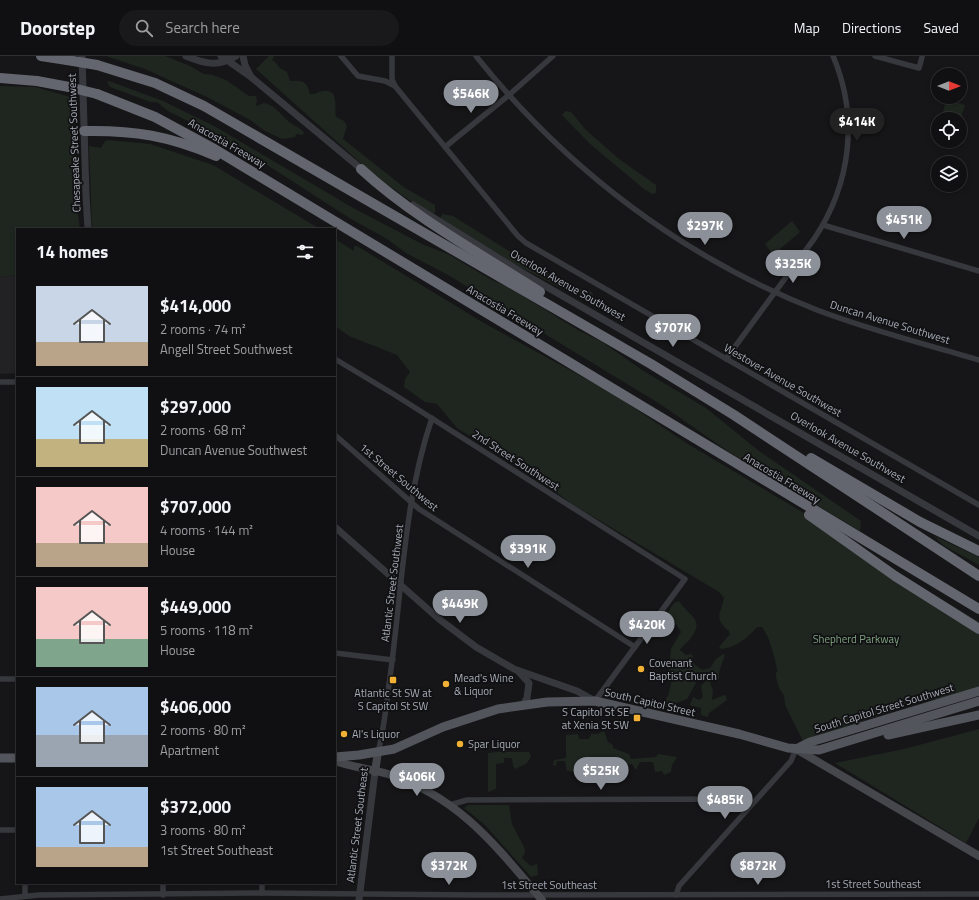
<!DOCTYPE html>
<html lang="en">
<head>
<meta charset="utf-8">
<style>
  :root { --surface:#101012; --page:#19191b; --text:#f1f3f6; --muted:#9c9d9f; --line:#303032; --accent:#8c9099 }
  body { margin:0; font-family:"Titillium Web",sans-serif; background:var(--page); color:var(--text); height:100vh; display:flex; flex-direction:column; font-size:15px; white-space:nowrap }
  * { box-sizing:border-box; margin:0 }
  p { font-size:13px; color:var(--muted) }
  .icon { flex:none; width:22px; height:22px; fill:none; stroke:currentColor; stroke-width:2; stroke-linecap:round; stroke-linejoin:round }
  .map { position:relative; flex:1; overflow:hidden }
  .details { position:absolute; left:16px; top:172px; width:320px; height:656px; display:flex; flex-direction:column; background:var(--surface); border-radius:0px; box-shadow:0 2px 6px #0003,0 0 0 1px var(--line) }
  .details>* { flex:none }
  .needle { width:26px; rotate:90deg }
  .tools { position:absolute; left:931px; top:12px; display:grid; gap:8px }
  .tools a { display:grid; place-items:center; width:36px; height:36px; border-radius:50%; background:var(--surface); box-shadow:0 2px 6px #0003,0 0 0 1px var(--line); font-size:20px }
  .price { position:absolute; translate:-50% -34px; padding:0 9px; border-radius:14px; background:var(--accent); color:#fff; font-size:13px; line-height:26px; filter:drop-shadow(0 1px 2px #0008) }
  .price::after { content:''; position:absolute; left:50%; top:24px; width:12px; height:9px; margin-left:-6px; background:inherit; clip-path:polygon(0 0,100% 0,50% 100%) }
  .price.active { background:#222; color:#fff }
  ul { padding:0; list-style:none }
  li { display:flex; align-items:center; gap:12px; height:100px; padding:0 20px }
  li+li { border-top:1px solid var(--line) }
  li span { display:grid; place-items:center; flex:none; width:112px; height:80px; border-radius:0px; color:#555 }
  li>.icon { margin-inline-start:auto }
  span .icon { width:48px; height:48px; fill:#fffc; stroke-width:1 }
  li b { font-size:17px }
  h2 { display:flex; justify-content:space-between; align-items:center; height:48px; padding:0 20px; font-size:17px }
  header { display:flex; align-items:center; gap:24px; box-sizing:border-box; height:56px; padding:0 20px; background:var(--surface); border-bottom:1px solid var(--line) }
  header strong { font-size:19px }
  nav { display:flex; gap:22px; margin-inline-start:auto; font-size:14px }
  .search { width:280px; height:36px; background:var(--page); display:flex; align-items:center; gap:10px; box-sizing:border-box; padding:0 14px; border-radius:22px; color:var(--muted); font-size:15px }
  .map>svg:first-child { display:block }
</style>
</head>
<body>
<header>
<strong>Doorstep</strong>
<div class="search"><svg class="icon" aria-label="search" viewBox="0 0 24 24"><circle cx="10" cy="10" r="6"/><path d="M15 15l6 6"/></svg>Search here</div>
<nav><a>Map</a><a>Directions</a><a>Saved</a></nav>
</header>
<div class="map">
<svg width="979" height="844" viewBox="0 0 979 844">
  <rect width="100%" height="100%" fill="#161618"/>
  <path fill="#222225" d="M17,219v98l-17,1v-97z"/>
  <g fill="#1e261f">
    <path d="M106,0h59l25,10 14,8 9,1 13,5 23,16h7l1,4 -1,6 8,-3c11,2 16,11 24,18 5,4 11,6 16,11l-1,3 -7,-1 -1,3 -13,2 -17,-8 -15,-11 -41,-22 -64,-29z"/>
    <path d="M269,0h5l-2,5h2l6,7 7,4 3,9c12,-1 17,0 20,13 5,1 7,-2 12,-3 18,-3 12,16 14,26l8,4 3,5 -4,13 62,49 30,17v8h-3l-23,-13 -37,-27 -116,-104z"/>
    <path d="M109,25l54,20 51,25 141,83 69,36 24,9 42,25 18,8 70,43 24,12 40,28 64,38 53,43 102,70 -1,10 -131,-79 -69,-48 -212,-129 -42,-22 -19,-14 -36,-20 -84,-54 -26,-13 -29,-19 -44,-22 -11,-9h-7l-40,-15 -3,-5z"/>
    <path d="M0,30l35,1 39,11 1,96 5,35h-63v46l-17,2z"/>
    <path d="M946,43l19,6 -4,12 -18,-5z"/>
    <path d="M566,55l5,1 15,18 33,29 37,26v8l-4,1 -8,-5 -55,-46 -27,-28z"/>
    <path d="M108,84l42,4 63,21 107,64h-228l-3,-83 12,2 4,-7z"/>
    <path d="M442,158l11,2 83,52 22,10 8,6 26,8 1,4 -5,5 -3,-1 -67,-34 -78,-47z"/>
    <path d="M792,165l8,11 -27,23 -8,-11z"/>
    <path d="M335,183l19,12v-5h3l127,77 128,70 76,51 161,96 15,12 115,70v66l-5,3 -57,12 -114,38 -18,-36 -1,-10c-4,-3 -8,-15 -8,-20 0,-5 2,-1 1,-6 -3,-13 -7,-32 -15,-42h-5c-9,11 -22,21 -36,22l-2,-2 11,-13 -1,-3c-16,-13 -8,-17 -5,-33l-5,-6 -147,-88 -41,-31 -74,-45 -20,-24 -12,-2 -21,-15 1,-8 5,-7 -13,-17 -48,-19 -14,-10z"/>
    <path d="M934,480l45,21v8l-36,-20z"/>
    <path d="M679,545c10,16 27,18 11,38 -3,4 -7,6 -10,11l6,5 6,-1 2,10 8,6 8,-2 6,-9 7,-5 2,1 -6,17v7l-9,4 3,7 -1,10 12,-5 2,1 1,4 -18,13 -1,4 -7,-2v-7l-11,-3 3,-8 6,3 4,-3 -2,-11 5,-5c-2,-4 -9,-5 -13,-4l3,6 -9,16 -20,8 -6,-1 7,-10 3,-12 -2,-11 2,-24 10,-17 -13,-20 6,-9z"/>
    <path d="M979,673v89l-13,25 -131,-80 69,-14z"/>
    <path d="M604,675l4,11 5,3v3l16,6 2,5 25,-2 2,-3 19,3 -5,8 -1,7 -7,3 -2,-4 -7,1 -2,-10h-13l-4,8 -4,-6c-13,1 -20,-2 -31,-3 -3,-1 -17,1 -22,1l4,4v5l-4,2 -12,-2 -2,-10h-8l-1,5 -3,-1 1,-5 12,-2v-23l12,-1 1,5h10l2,-5h6z"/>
    <path d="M497,696h32l2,5 -5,7 -11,5 -2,-3 -1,-8h-8v5l-8,1v25l-8,3v-39z"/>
    <path d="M468,749h41l3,19 12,23 1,6 -3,5 9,8 6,-2 1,11 -7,2 -46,-52 -21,-17z"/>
  </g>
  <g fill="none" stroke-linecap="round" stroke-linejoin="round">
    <g stroke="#37383d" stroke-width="5.5">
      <path d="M341,0l17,20 27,5 10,5 -3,-7v-23"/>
      <path d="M476,0c90,113 206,201 341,254 52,20 108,34 162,50"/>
      <path d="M875,0l44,12 3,-11"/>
      <path d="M395,30l123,150 8,7 453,262"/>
      <path d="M445,91l64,-52 44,-39"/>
      <path d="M823,169l156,46"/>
      <path d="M335,303l60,36 290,184 -90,122"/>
      <path d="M726,303l88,-120c37,-55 45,-122 19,-183"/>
      <path d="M0,326h17"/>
      <path d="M335,379l84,74 216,138"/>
      <path d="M335,597l58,7"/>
      <path d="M0,623h17"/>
      <path d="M378,696c6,-22 8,-45 11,-68 13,-88 14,-181 43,-266"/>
      <path d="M450,749l17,-5 273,-1 12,4"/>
      <path d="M0,774h17"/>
      <path d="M25,827v13"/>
      <path d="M163,827v12"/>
      <path d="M262,837v-10"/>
      <path d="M676,839l3,-9 112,-125 5,-12"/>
      <path d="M0,843l39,-4 223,-2 213,2 504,-1"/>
    </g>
    <g stroke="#37383d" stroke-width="7">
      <path d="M82,0l4,139 2,34"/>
      <path d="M186,0c19,8 32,11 50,0"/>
      <path d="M221,0l30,21 114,95"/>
      <path d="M243,0l2,9 5,10"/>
      <path d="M413,149l108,67 458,264"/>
      <path d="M335,471l104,92 37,28 38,22 63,22 18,10"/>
      <path d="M518,615l11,12 -2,15 -4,7"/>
      <path d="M359,844l16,-128"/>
    </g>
    <g stroke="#45474d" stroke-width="8">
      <path d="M796,693l183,107"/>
      <path d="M335,705c17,6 36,8 53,13 71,23 108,72 154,126"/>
      <path d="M375,716l3,-20"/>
    </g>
    <g stroke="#53555c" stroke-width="9">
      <path d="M888,679l91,-20"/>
      <path d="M796,693l14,-7 14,-4 155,-47"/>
      <path d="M335,701l24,-2 35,-6 49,-22 55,-18 49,-7 48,-1 144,33 49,14 31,2 160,-49"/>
      <path d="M0,702h17"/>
    </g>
    <g stroke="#63666e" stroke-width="10">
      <path d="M41,0l26,4"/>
      <path d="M97,9l58,18 49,23 447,258 83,51 245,161"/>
      <path d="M0,22l37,3 32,6"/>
      <path d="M97,38l58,23 61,33 763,459"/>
      <path d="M84,75c50,-1 86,5 132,25"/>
      <path d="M361,113c52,48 120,85 179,123"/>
      <path d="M811,402l109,64 59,29"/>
      <path d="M809,459l86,61 84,53"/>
    </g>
    <g stroke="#63666e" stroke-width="10">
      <path d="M67,4l30,5"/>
      <path d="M69,31l28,7"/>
    </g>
  </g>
  <g fill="#f2b134" stroke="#111113" stroke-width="1.5">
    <circle cx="641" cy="613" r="4"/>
    <rect x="389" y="620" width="8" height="8" rx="2"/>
    <circle cx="446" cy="628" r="4"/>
    <rect x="633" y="658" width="8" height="8" rx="2"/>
    <circle cx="344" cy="678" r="4"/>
    <circle cx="460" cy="688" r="4"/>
  </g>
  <g text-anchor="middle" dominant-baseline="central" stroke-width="3.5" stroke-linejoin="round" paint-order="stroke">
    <g font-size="11" fill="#a8adb8" stroke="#111113">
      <text transform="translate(74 87) rotate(-92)">Chesapeake Street Southwest</text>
      <text transform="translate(227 87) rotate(30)">Anacostia Freeway</text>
      <text transform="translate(568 229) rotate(30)">Overlook Avenue Southwest</text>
      <text transform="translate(505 254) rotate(31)">Anacostia Freeway</text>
      <text transform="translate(890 266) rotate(17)">Duncan Avenue Southwest</text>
      <text transform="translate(783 324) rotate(30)">Westover Avenue Southwest</text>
      <text transform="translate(848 391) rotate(30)">Overlook Avenue Southwest</text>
      <text transform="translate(516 404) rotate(33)">2nd Street Southwest</text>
      <text transform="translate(399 421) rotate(40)">1st Street Southwest</text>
      <text transform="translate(782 422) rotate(31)">Anacostia Freeway</text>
      <text transform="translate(392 527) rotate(-83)">Atlantic Street Southwest</text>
      <text transform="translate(650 646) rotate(13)">South Capitol Street</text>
      <text transform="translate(884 652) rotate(-17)">South Capitol Street Southwest</text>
      <text transform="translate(357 769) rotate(-83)">Atlantic Street Southeast</text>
      <text x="873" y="828">1st Street Southeast</text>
      <text x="549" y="829">1st Street Southeast</text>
    </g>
    <g font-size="11" fill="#7fa381" stroke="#111113">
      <text x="856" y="583">Shepherd Parkway</text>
    </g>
    <g font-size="11" fill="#a8adb8" stroke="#111113" text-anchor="start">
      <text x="649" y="607">Covenant<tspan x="649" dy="13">Baptist Church</tspan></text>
      <text x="454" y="622">Mead's Wine<tspan x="454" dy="13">&amp; Liquor</tspan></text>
      <text x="393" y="637" text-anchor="middle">Atlantic St SW at<tspan x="393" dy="13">S Capitol St SW</tspan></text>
      <text x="629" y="656" text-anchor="end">S Capitol St SE<tspan x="629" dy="13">at Xenia St SW</tspan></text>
      <text x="352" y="678">Al's Liquor</text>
      <text x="468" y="688">Spar Liquor</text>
    </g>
  </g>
</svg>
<div class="tools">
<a><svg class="needle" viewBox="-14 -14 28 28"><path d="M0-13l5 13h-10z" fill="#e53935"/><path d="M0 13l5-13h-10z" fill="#9c9d9f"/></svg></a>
<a><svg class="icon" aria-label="locate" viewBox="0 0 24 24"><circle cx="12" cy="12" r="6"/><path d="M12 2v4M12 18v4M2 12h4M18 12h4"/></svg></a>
<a><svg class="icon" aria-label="layers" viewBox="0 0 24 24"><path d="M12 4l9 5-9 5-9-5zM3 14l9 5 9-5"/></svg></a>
</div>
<b class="price" style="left:471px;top:58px">$546K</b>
<b class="price active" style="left:857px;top:86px">$414K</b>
<b class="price" style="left:904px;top:184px">$451K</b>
<b class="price" style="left:705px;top:190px">$297K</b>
<b class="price" style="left:793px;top:228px">$325K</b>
<b class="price" style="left:673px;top:292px">$707K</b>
<b class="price" style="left:528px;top:513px">$391K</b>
<b class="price" style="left:460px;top:568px">$449K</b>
<b class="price" style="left:647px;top:589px">$420K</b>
<b class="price" style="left:601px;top:735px">$525K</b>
<b class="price" style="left:417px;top:741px">$406K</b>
<b class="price" style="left:725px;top:764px">$485K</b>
<b class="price" style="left:449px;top:830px">$372K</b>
<b class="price" style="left:758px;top:830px">$872K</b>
<section class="details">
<h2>14 homes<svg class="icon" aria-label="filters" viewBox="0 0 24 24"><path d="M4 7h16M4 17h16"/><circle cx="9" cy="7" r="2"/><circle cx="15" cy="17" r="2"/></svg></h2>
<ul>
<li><span style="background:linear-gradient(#c9d6e8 70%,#b9a48a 0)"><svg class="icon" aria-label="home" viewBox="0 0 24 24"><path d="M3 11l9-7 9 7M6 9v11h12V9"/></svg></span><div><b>$414,000</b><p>2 rooms · 74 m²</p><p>Angell Street Southwest</p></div></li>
<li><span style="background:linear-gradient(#bfe0f5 65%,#c2b280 0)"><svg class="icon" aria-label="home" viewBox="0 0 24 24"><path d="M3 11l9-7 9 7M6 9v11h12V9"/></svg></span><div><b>$297,000</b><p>2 rooms · 68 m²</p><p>Duncan Avenue Southwest</p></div></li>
<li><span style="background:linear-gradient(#f6c9c9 70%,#b9a48a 0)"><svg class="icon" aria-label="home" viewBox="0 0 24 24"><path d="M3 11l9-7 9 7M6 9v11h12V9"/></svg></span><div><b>$707,000</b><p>4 rooms · 144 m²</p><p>House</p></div></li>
<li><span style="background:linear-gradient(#f6c9c9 65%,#7fa58c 0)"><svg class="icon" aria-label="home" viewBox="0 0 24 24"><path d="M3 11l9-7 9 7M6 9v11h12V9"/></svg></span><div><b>$449,000</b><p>5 rooms · 118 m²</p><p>House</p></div></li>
<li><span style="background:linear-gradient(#a9c7e8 60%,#9aa5b1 0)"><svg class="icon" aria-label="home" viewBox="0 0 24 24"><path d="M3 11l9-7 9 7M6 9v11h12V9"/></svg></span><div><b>$406,000</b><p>2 rooms · 80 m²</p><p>Apartment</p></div></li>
<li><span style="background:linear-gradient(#a9c7e8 75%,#b9a48a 0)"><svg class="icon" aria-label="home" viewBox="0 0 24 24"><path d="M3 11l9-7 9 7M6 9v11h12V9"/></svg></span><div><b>$372,000</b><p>3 rooms · 80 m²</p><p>1st Street Southeast</p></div></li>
</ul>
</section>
</div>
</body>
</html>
